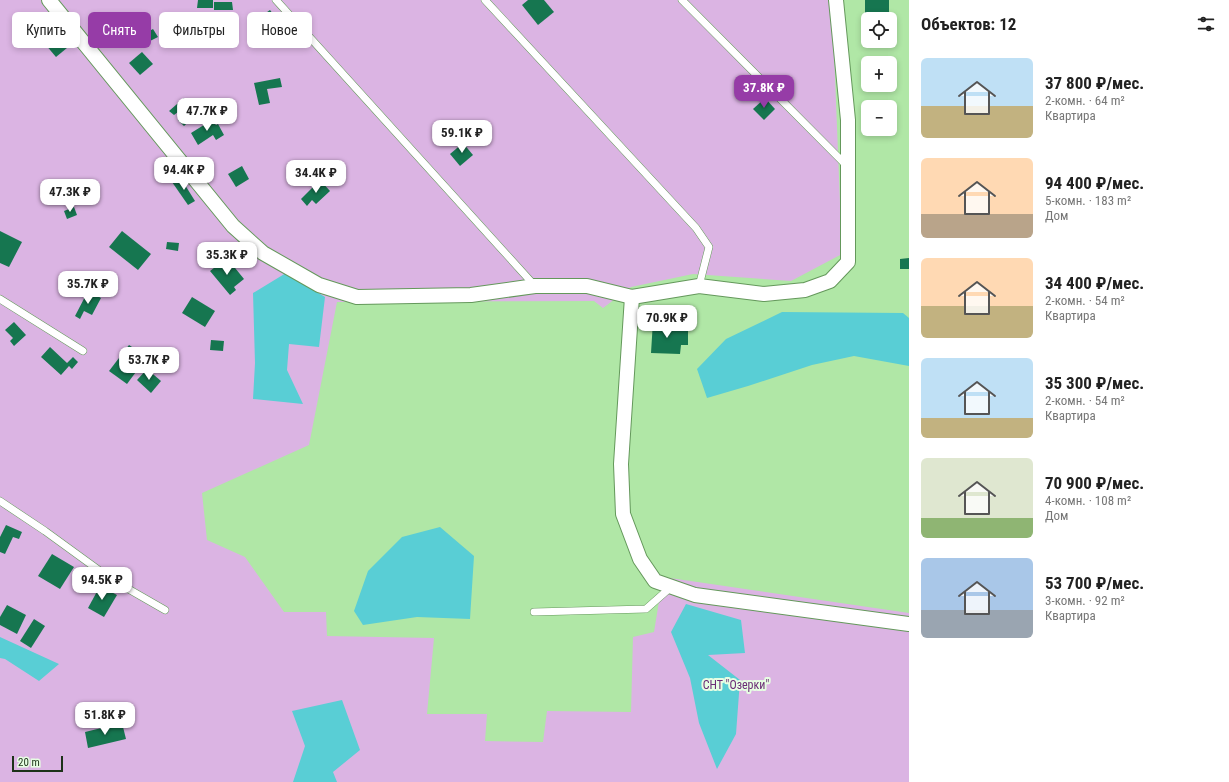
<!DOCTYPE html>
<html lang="ru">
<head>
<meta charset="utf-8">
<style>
  :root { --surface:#fff; --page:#f6f6f6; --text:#222; --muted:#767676; --accent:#963ca7 }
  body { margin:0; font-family:"Roboto Condensed",sans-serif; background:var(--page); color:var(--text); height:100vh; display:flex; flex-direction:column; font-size:15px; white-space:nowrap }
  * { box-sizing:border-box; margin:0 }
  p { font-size:13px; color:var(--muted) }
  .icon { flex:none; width:22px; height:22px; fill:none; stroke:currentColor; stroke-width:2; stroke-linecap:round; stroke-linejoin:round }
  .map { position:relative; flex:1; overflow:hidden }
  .panel { display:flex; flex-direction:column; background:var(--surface); width:320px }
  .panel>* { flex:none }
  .top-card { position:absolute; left:12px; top:12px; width:380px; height:36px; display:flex; gap:8px }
  .buttons { position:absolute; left:861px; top:12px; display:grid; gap:8px }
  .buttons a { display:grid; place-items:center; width:36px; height:36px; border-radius:6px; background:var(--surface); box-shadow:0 2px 6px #0003; font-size:20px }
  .scale { position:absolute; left:12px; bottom:10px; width:51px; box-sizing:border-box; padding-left:4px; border:2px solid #1d3219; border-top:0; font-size:11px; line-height:14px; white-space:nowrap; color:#1d3219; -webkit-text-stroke:3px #e7fee3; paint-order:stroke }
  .price { position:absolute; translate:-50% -34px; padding:0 9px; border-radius:8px; background:#fff; color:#222; font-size:13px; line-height:26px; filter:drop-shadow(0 1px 2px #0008) }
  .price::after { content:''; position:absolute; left:50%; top:24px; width:12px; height:9px; margin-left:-6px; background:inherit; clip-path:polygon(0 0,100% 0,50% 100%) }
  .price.selected { background:var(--accent); color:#fff }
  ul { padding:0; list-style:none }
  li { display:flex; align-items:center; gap:12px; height:100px; padding:0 12px }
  li span { display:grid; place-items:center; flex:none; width:112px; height:80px; border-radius:6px; color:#555 }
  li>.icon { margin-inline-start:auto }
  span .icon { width:48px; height:48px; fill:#fffc; stroke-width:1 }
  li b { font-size:17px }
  h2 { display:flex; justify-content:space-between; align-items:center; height:48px; padding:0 12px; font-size:17px }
  .tag { padding:0 14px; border-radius:6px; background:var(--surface); box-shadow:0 2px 6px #0003; font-size:14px; line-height:36px }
  .tag.selected { background:var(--accent); color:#fff }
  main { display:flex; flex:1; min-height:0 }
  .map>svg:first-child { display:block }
</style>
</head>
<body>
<main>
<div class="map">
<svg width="909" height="782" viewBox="0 0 909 782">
  <rect width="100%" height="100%" fill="#b0e7a6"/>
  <path fill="#dbb4e3" d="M0,0h832l10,254 -51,27 -98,-7 -62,13 -28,21 -9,-7 -257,1 -28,143 -107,48 5,47 38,17 39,55h42l1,24 107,2 -7,76h60l-2,27 58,1 4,-31 84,1 2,-75 21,-5 9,-55 246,36v169h-909z"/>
  <g fill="#59ced5">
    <path d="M286,273l39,24 -6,50 -30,-3 -2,26 16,34 -50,-5 2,-36 -2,-70z"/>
    <path d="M782,312l121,1 6,5v48l-55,-10 -42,9 -64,21 -41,12 -10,-29 29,-30z"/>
    <path d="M440,527l34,29 -4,63 -53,-2 -54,8 -9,-14 14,-40 34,-34z"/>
    <path d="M686,604l55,16 4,33 -37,2 32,25 -4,54 -19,35 -18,-46 -9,-45 -19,-46z"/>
    <path d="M0,637l59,27 -20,17 -34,-22 -5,-1z"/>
    <path d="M342,700l18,50 -27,22 4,10h-44l12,-36 -13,-35z"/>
  </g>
  <g fill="#167650">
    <path d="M198,0h15v8h-16z"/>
    <path d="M528,0h16l10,12 -16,13 -16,-20z"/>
    <path d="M865,0h24v15l-24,-1z"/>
    <path d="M214,2h18l1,8h-19z"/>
    <path d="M270,10l6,8 -14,9 -5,-8z"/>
    <path d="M139,14l4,12 -22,8 -4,-12z"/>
    <path d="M153,29l5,8 -14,7 -4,-8z"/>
    <path d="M61,30l12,13 -17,14 -11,-13z"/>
    <path d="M142,52l11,12 -13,11 -11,-12z"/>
    <path d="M280,78l2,9 -15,2 3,14 -11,2 -5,-22z"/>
    <path d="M184,98l14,15 -14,13 -6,-6 4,-4 -4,-4 -4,3 -5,-4z"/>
    <path d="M765,98l10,11 -11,11 -11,-11z"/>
    <path d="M212,120l4,5 2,-1 6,11 -8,5 -3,-5 -15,10 -7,-12z"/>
    <path d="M463,143l10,12 -13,11 -10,-12z"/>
    <path d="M242,166l7,13 -13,8 -8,-13z"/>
    <path d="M180,177l15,24 -7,4 -16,-23z"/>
    <path d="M320,180l10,11 -14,13 -4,-4 -5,6 -6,-7z"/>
    <path d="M74,207l3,8 -10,4 -3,-8z"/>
    <path d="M0,231l22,11 -13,25 -9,-4z"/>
    <path d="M122,231l29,23 -13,16 -29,-23z"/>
    <path d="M167,242l12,1 -1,8 -12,-2z"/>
    <path d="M227,258l17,21 -10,8 2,3 -6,5 -20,-24z"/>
    <path d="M909,258v11h-9v-10z"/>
    <path d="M88,291l13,7 -9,17 -8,-4 -4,8 -5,-3z"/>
    <path d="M192,297l23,14 -10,16 -23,-14z"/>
    <path d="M653,321l20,1 -1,9h16v14h-7l-1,9 -29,-1z"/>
    <path d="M14,322l12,13 -12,11 -4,-5 3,-3 -8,-8z"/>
    <path d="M211,340l13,1 -1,10 -13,-1z"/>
    <path d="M129,345l18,12 -20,27 -18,-13z"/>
    <path d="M50,347l17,16 6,-6 5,5 -6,7 -3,-3 -8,9 -20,-18z"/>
    <path d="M147,369l14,12 -10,12 -14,-13z"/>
    <path d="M6,525l16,7 -3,7 -6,-2 -8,17 -5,-2v-15z"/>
    <path d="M52,554l22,13 -14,22 -22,-13z"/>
    <path d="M100,586l17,9 -13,22 -16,-9z"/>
    <path d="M7,605l19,10 -9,19 -17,-9v-8z"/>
    <path d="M34,619l11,7 -14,22 -11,-7z"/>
    <path d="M122,723l4,16 -38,9 -3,-16z"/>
  </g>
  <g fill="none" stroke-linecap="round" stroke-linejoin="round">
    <g stroke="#64985b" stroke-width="8">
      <g id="service">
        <path d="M276,0l259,286"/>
        <path d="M485,0l211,228 13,19 -10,39"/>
        <path d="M682,0l166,167"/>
        <path d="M0,299l83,52"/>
        <path d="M0,501l45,30 66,48 54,31"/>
        <path d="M534,612l112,-3 25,-22"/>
      </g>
    </g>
    <g stroke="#64985b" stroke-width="16">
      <g id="minor">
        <path d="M49,0l184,226 30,27 56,32 38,12 114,-2 64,-9h52l45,11 67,-11 65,8 41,-4 25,-9 18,-19v-142l-12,-120"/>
        <path d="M632,297l-11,167 2,50 17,45 15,22 40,14 214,29"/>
      </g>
    </g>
    <use href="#service" stroke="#fff" stroke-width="7"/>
    <use href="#minor" stroke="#fff" stroke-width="14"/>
  </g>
  <g text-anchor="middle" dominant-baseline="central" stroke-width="4" stroke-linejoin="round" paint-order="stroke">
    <g font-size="12" fill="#6a2b76" stroke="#e7fee3">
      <text x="736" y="685">СНТ "Озерки"</text>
    </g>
  </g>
</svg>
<div class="buttons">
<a><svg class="icon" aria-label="locate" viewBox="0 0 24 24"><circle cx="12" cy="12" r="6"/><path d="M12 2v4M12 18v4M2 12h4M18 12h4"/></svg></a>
<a>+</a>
<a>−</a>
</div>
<div class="scale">20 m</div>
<b class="price selected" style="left:764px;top:109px">37.8K ₽</b>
<b class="price" style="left:207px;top:132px">47.7K ₽</b>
<b class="price" style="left:462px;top:154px">59.1K ₽</b>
<b class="price" style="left:184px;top:191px">94.4K ₽</b>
<b class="price" style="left:316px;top:194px">34.4K ₽</b>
<b class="price" style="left:70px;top:213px">47.3K ₽</b>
<b class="price" style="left:227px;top:276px">35.3K ₽</b>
<b class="price" style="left:88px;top:305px">35.7K ₽</b>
<b class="price" style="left:667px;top:339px">70.9K ₽</b>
<b class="price" style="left:149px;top:381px">53.7K ₽</b>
<b class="price" style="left:102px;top:601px">94.5K ₽</b>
<b class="price" style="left:105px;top:736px">51.8K ₽</b>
<div class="top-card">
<a class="tag">Купить</a>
<a class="tag selected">Снять</a>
<a class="tag">Фильтры</a>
<a class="tag">Новое</a>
</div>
</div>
<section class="panel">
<h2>Объектов: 12<svg class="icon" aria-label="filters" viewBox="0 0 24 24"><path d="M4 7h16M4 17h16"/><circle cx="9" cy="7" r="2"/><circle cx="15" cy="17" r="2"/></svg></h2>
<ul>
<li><span style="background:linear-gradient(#bfe0f5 60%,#c2b280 0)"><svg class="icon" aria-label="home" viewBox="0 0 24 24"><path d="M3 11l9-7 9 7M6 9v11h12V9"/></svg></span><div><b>37 800 ₽/мес.</b><p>2-комн. · 64 m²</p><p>Квартира</p></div></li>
<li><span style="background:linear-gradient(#ffd9b3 70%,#b9a48a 0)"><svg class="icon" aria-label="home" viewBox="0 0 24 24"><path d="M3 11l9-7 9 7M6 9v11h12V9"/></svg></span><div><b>94 400 ₽/мес.</b><p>5-комн. · 183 m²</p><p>Дом</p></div></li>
<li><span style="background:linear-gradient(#ffd9b3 60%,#c2b280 0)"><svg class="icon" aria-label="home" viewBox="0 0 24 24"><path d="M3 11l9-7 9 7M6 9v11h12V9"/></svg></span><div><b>34 400 ₽/мес.</b><p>2-комн. · 54 m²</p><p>Квартира</p></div></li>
<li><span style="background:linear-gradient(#bfe0f5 75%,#c2b280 0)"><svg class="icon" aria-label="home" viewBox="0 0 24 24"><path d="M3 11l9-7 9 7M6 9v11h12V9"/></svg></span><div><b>35 300 ₽/мес.</b><p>2-комн. · 54 m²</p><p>Квартира</p></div></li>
<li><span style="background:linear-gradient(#dfe7d0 75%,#8fb573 0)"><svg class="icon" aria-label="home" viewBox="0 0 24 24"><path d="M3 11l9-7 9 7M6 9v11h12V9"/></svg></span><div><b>70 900 ₽/мес.</b><p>4-комн. · 108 m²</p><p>Дом</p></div></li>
<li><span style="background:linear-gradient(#a9c7e8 65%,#9aa5b1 0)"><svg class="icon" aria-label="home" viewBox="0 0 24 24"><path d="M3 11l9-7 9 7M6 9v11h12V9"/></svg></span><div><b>53 700 ₽/мес.</b><p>3-комн. · 92 m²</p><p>Квартира</p></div></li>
</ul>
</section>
</main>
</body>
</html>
